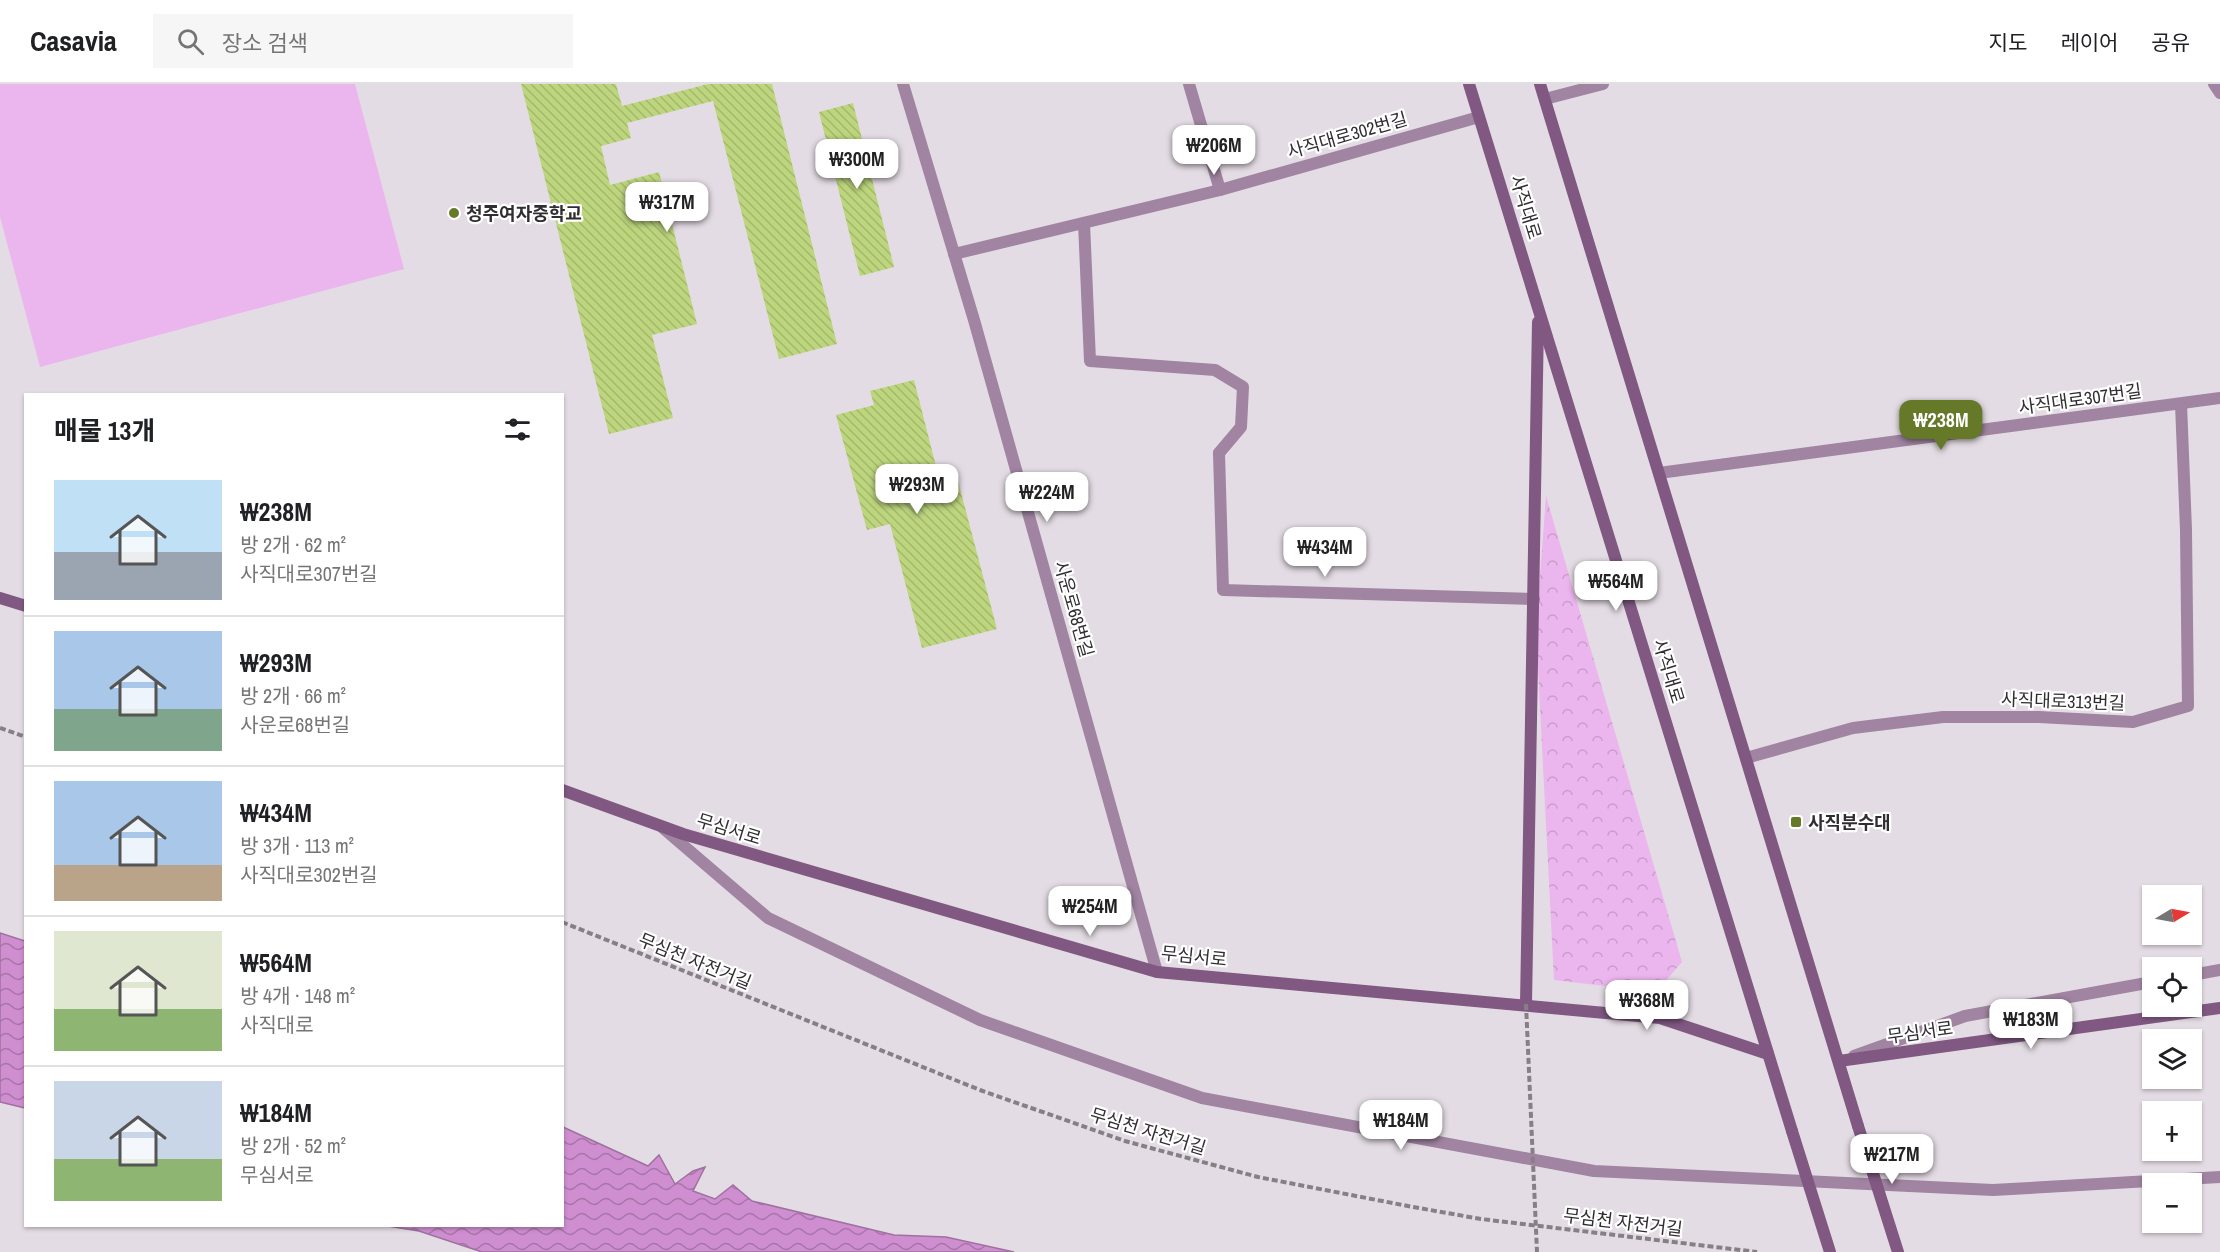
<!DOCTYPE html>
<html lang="ko">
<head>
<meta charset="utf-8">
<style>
  :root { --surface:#fff; --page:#f6f6f6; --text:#202124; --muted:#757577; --line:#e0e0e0; --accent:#657929 }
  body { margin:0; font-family:"Archivo Narrow","Noto Sans KR",sans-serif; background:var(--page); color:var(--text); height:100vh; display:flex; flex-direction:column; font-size:22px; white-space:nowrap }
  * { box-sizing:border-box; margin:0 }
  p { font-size:20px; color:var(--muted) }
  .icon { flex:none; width:33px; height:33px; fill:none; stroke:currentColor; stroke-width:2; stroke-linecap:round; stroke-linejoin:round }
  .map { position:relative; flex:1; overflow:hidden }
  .sheet { position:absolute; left:24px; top:309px; width:540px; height:834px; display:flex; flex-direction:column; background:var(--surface); border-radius:0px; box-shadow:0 2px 4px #0004 }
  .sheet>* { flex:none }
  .needle { width:39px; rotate:80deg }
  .buttons { position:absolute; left:2142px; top:801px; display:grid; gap:12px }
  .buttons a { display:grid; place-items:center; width:60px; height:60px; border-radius:0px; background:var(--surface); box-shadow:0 2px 4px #0004; font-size:30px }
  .price { position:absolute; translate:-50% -51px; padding:0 14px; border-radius:12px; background:#fff; color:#222; font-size:20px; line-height:39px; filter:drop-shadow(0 2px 3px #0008) }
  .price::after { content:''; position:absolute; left:50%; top:36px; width:18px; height:14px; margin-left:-9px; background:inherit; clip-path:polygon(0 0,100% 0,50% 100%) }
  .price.current { background:var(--accent); color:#fff }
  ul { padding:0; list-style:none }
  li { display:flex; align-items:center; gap:18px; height:150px; padding:0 30px }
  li+li { border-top:2px solid var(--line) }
  li span { display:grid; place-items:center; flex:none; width:168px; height:120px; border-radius:0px; color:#555 }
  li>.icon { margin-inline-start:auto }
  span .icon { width:72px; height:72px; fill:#fffc; stroke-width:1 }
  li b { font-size:26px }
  h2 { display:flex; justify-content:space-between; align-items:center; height:72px; padding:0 30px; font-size:26px }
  header { display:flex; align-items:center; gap:36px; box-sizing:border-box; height:84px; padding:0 30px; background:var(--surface); border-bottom:2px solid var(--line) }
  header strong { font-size:28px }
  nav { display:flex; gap:33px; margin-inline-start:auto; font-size:21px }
  .search { width:420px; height:54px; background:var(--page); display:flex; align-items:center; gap:15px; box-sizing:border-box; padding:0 21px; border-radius:0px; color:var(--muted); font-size:22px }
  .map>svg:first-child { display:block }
</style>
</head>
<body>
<header>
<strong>Casavia</strong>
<div class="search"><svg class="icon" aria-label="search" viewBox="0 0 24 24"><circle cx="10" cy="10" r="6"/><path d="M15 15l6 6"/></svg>장소 검색</div>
<nav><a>지도</a><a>레이어</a><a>공유</a></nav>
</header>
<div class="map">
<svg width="2220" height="1168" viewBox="0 0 2220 1168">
  <defs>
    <pattern id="park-crowns" width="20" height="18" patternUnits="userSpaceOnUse" patternTransform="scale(1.5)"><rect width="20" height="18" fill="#ebb5ed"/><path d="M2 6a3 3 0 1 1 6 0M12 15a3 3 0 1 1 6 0" fill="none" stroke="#ca9ccc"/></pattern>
    <pattern id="water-waves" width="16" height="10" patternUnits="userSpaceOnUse" patternTransform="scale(1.5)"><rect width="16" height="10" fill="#ce8ed0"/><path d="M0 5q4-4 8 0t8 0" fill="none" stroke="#a874a9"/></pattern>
    <pattern id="building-back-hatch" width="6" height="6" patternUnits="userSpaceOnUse" patternTransform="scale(1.5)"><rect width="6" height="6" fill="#bdd67e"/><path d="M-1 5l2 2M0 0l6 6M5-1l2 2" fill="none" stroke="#a3b86d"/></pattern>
  </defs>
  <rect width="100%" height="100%" fill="#e4dce4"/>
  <path fill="url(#park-crowns)" d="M1546,412l136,466 -26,30 -102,-12 -18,-350z"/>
  <path fill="#ebb5ed" d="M0,0h355l49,185 -364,98 -40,-150z"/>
  <g fill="url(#water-waves)" stroke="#9f71a0" stroke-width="1.5">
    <path d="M0,849l25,8v167l-25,-6z"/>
    <path d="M563,1043l85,39 11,-11 16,29 18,-13 12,-4 -12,24 22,8 18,-14 19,16 142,34 52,2 68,15h-532l-63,-21 -31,-5h174z"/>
  </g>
  <g fill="url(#building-back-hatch)">
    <path d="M521,0h95l6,22 86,-22h64l65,260 -58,15 -66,-258 -86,22 4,15 -30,8 9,39 49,-13 38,152 -45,11 21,83 -64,16z"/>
    <path d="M853,19l41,164 -34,9 -41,-164z"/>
    <path d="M914,296l27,106 17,-5 39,148 -75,19 -32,-124 -23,6 -31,-115 38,-10 -4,-14z"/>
  </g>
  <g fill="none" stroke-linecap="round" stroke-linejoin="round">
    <g stroke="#868086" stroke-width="4" stroke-dasharray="6 3" stroke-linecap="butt">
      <path d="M0,644l26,9"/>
      <path d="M562,838l418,168 145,51 133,36 155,30 68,12 276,33"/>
    </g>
    <g stroke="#a084a1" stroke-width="12">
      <path d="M1084,139l6,138 125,9 28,17 -2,40 -22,26"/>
      <path d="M1746,674l107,-30 90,-11h96l94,5 55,-16 -2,-176 -5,-126"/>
    </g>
    <g stroke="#a084a1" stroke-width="12">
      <path d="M903,0l71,236 183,652"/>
      <path d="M1189,0l31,106"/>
      <path d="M2214,0l6,9"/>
      <path d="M1545,15l58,-15"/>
      <path d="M954,170l266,-64 259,-73"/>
      <path d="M1219,369l4,137 311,9"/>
      <path d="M1659,389l561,-75"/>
      <path d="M663,744l105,90 212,102 222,78 392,73 399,19 227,-13"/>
      <path d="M2192,891l28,-5"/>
      <path d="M1854,972l111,-40 187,-34"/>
    </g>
    <g stroke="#805882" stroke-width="12">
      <path d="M1469,0l323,1047"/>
      <path d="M1540,0l318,1042"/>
      <path d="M0,514l26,8"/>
      <path d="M562,706l121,44 474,138 503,46 108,36"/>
      <path d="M1526,920l12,-682"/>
      <path d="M1839,977l381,-53"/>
    </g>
    <path stroke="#868086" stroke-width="4" stroke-dasharray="6 3" stroke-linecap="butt" d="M1526,920l11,248"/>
    <g stroke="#805882" stroke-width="12">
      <path d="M1858,1042l40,126"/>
      <path d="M1792,1047l38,121"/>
    </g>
  </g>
  <g fill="#657929" stroke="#fff" stroke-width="2">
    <circle cx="454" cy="129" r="6"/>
    <rect x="1790" y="732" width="12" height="12" rx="3"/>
  </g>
  <g text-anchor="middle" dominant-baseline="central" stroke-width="4.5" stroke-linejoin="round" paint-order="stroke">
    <g font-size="18" fill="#312e31" stroke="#fff">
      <text transform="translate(1347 51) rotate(-16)">사직대로302번길</text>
      <text transform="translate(1526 123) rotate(73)">사직대로</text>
      <text transform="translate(2080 315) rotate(-8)">사직대로307번길</text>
      <text transform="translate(1074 525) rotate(74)">사운로68번길</text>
      <text transform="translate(1669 587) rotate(73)">사직대로</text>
      <text transform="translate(2063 617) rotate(2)">사직대로313번길</text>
      <text transform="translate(729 745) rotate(17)">무심서로</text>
      <text transform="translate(1194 872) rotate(6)">무심서로</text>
      <text transform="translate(695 877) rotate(22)">무심천 자전거길</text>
      <text transform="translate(1920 948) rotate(-8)">무심서로</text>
      <text transform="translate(1148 1047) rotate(17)">무심천 자전거길</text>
      <text transform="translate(1623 1138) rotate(7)">무심천 자전거길</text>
    </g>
    <g font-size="18" font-weight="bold" fill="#312e31" stroke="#fff" text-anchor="start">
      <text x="466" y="129">청주여자중학교</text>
      <text x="1808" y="738">사직분수대</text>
    </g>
  </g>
</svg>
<div class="buttons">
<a><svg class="needle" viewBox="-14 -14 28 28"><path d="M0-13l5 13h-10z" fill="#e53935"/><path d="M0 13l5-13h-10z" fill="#757577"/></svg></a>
<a><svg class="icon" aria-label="locate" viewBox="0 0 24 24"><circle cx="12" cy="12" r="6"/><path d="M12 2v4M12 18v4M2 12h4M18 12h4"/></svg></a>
<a><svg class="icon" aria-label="layers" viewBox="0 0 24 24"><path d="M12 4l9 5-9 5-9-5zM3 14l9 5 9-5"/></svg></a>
<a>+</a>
<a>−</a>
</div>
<b class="price" style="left:1214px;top:92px">₩206M</b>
<b class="price" style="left:857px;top:106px">₩300M</b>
<b class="price" style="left:667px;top:149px">₩317M</b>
<b class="price current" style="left:1941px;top:367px">₩238M</b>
<b class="price" style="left:917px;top:431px">₩293M</b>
<b class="price" style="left:1047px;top:439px">₩224M</b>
<b class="price" style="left:1325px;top:494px">₩434M</b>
<b class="price" style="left:1616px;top:528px">₩564M</b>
<b class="price" style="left:1090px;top:853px">₩254M</b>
<b class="price" style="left:1647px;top:947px">₩368M</b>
<b class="price" style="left:2031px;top:966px">₩183M</b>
<b class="price" style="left:1401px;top:1067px">₩184M</b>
<b class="price" style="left:1892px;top:1101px">₩217M</b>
<section class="sheet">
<h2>매물 13개<svg class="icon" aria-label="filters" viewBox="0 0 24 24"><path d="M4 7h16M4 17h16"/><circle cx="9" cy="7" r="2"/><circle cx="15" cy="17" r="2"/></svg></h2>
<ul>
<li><span style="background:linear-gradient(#bfe0f5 60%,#9aa5b1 0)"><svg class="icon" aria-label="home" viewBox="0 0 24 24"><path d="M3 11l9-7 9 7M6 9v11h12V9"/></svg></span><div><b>₩238M</b><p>방 2개 · 62 m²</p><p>사직대로307번길</p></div></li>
<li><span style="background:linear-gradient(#a9c7e8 65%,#7fa58c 0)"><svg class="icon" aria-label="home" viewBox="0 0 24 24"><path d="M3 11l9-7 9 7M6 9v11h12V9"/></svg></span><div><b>₩293M</b><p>방 2개 · 66 m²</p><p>사운로68번길</p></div></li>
<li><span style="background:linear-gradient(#a9c7e8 70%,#b9a48a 0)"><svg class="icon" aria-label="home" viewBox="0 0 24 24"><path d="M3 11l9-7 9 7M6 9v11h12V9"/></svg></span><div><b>₩434M</b><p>방 3개 · 113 m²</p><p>사직대로302번길</p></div></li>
<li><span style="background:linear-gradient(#dfe7d0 65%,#8fb573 0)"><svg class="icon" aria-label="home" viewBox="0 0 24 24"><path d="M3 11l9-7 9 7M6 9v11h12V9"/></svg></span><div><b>₩564M</b><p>방 4개 · 148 m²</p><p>사직대로</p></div></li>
<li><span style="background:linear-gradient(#c9d6e8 65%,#8fb573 0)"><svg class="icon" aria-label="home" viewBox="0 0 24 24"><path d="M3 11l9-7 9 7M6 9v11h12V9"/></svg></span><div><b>₩184M</b><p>방 2개 · 52 m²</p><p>무심서로</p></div></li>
</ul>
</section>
</div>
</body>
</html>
